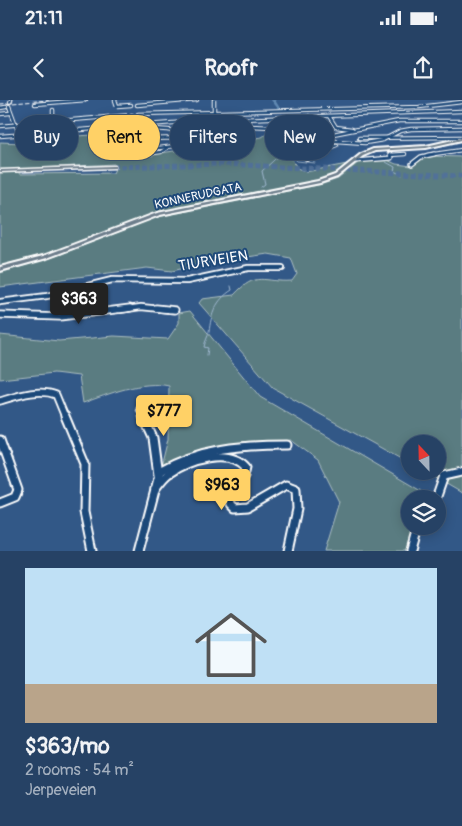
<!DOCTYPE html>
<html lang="en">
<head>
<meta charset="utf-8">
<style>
  :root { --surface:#264265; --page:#2e496b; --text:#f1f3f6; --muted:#a4b0bf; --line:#425b79; --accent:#ffd166 }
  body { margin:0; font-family:Pangolin,sans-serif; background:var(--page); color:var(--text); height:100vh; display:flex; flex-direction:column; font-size:19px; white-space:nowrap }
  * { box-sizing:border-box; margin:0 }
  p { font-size:16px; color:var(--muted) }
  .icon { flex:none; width:28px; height:28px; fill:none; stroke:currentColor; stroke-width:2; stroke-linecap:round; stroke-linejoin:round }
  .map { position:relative; height:451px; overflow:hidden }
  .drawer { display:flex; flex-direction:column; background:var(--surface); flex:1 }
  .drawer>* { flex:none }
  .banner { position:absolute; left:15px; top:15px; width:432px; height:45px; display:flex; gap:10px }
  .needle { width:32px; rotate:338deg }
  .buttons { position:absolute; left:401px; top:335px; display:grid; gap:10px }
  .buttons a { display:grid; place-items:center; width:45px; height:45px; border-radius:50%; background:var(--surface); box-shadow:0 2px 12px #0003,0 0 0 1px var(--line); font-size:25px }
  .price { position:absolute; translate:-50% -42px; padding:0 11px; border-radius:5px; background:var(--accent); color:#111; font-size:16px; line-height:32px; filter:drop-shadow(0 1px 2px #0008) }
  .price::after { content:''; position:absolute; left:50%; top:30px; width:15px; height:11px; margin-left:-8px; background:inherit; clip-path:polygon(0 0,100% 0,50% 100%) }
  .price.current { background:#222; color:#fff }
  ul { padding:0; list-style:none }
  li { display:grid; align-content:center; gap:10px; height:265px; padding:0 25px }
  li+li { border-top:1px solid var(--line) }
  li span { display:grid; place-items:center; height:155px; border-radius:0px; color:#555 }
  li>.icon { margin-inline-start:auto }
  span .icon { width:90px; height:90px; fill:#fffc; stroke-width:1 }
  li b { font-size:21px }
  .tag { padding:0 18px; border-radius:22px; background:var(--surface); box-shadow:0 2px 12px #0003,0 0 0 1px var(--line); font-size:18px; line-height:45px }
  .tag.current { background:var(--accent); color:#111 }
  .status { display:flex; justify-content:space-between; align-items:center; height:35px; padding:0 25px; background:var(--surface); direction:ltr }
  .status svg { height:14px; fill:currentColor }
  header { display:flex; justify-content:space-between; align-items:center; height:65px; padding:0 25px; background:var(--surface); font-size:22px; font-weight:700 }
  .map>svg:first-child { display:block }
</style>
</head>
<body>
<div class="status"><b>21:11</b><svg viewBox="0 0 49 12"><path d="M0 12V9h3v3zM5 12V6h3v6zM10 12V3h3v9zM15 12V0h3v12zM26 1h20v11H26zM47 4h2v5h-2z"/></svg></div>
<header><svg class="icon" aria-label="back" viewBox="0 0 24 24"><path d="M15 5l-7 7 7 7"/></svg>Roofr<svg class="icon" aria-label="share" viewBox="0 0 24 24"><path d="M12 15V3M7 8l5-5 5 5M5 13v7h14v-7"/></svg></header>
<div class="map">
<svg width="462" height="451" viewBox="0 0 462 451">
  <rect width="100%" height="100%" fill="#325887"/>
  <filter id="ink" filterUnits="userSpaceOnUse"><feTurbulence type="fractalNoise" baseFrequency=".02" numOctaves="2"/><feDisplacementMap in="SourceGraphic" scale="10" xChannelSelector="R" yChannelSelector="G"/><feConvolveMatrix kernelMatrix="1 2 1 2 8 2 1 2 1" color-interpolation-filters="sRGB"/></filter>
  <g filter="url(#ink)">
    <g fill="#5a7c81" stroke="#acbec0" fill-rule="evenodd">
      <path d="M294,25l-2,4 12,2 1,3 -10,2 -2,10 -6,4 10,18 9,4 46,-9 -21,13 -19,7 -155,30 -104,39 -53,14v-124l45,2 12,-5 19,-3 35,-2 10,5 3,6 -1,10 13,2 126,-20 17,-11zM114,64l2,3 -3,6 -94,1 2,-5z"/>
      <path d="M427,56l35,1v336l-38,-22h14v-27h-28v20l-137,-76 -74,-85 3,-4 32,-4c23,-25 29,-12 58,-14l5,-7 -6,-16 -23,-4 -62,9 -34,8 -25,-3 -147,19v-14l59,-18 98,-38 166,-33 15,-5 21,-17 26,-3 11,5 16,2z"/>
      <path d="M190,211l70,86 161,94 -1,8h-10v27h6l-4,25h-88l15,-49 -21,-42 -27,-20 -47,5 -84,26 8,-32 1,-53c-27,-6 -60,8 -86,17l-4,-27 -25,-3 -54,6v-44l59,6 55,-5 54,3 11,-16v-10z"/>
    </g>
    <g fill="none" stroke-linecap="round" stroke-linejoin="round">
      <g stroke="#a0b8d1" stroke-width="1">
        <path d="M287,18l6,6 -1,4 6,5 -7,6 3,4 -7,3 -2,4 12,11 18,2"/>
        <path d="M388,59l-2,3 9,5 -1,4 8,4"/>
        <path d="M261,87l4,-3 -3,-13 23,-21"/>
        <path d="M207,255l1,-7 -4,-1c1,-6 4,-10 5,-15 2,-18 7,-32 23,-42l-1,-4"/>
      </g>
      <path fill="#6189b2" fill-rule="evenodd" d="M271,0h4l6,10h-2z"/>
      <path stroke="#517199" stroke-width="5" stroke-dasharray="5 2.5" stroke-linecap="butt" d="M113,67l110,-3 239,12"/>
      <g stroke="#fff" stroke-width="4.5">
        <g id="minor-far4">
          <path d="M115,0l2,6 14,-1"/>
          <path d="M214,0v28l16,-1"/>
          <path d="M10,2l1,-2"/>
          <path d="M35,4l51,-4"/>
          <path d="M137,5l60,-5"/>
          <path d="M9,6l12,33"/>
          <path d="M0,8l6,-1"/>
          <path d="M53,10v11"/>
          <path d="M0,14l10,-1"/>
          <path d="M138,14l281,-7 43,-5"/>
          <path d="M329,16l7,11 16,2"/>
          <path d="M248,19l3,7 21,1"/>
          <path d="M275,24h15l-5,-7"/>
          <path d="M0,26l132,-11"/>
          <path d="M307,26l5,-1 -3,-9"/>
          <path d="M137,28l31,2 48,8h38"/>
          <path d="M0,36l213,-16 249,-9"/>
          <path d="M202,36c-21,7 -50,-4 -68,10l25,2 55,-7 7,-3"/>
          <path d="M359,38l103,-1"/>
          <path d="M301,39l17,-2"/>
          <path d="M321,40l-3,-3 81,-16h63"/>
          <path d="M139,55l22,-3 6,-4"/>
          <path d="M304,55l-2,-3 17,-8 2,-4 44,3 18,-3 17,-9 11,-2 51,-1"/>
          <path d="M310,55l27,-10"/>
          <path d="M390,55l15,-1"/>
          <path d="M427,55l35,-5"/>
        </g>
      </g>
      <g stroke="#fff" stroke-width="5.5">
        <g id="minor-far3">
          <path d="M303,54l4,5"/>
          <path d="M139,55l7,-1"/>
          <path d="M305,57l8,-3"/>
          <path d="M355,61l36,-3 -1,-4"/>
          <path d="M412,64l9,-7 13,-3"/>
        </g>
      </g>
      <g stroke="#fff" stroke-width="8">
        <g id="minor-far2">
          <path d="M0,202l47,-6 65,-16 75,1 61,-13h34"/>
          <path d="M120,210l21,-3 29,3"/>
        </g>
      </g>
      <g stroke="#fff" stroke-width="9">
        <g id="minor-far1">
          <path d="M156,208l19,2"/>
          <path d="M0,215l60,2 70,-9"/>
          <path d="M0,301c17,-5 39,-13 56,-6l9,22"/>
          <path d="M140,309l4,8"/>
        </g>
      </g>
      <g stroke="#fff" stroke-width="11">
        <g id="minor">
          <path d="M65,316l20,48 -1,48 8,39"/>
          <path d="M143,316l10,22 5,37"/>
          <path d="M0,340l18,50 -3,7 -15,6"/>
          <path d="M155,389c4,-5 8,-11 13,-15 19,-14 61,-27 78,-7l-2,9 -14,20 1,8 4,4 13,-1 38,-22 10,4 1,20 -9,42"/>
          <path d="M436,399l8,-23 18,-4"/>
          <path d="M139,451l21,-80c40,-23 82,-26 127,-26"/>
          <path d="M410,451l7,-25"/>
        </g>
      </g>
      <g stroke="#fff" stroke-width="4">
        <path id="major" d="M462,38v2l-36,8 -51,3 -12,5 -26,21 -17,6 -160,32 -113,43 -47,13v-4l43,-11 114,-43 161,-32 17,-6 26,-21 12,-5 53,-3z"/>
      </g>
      <g stroke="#fff" stroke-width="3">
        <path id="highway" d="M113,66h2v2l-115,4v-2z"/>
      </g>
      <use href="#minor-far4" stroke="#1f4a7a" stroke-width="2.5"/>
      <use href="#minor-far3" stroke="#1f4a7a" stroke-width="3"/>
      <use href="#minor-far2" stroke="#1f4a7a" stroke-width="4.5"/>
      <use href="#minor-far1" stroke="#1f4a7a" stroke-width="5.5"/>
      <use href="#minor" stroke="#1f4a7a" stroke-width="7"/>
      <use href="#major" fill="#6c7d8b" fill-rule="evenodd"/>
      <use href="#highway" fill="#6c7d8b" fill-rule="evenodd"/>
      <path stroke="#fff" stroke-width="1" stroke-dasharray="4.5 2" stroke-linecap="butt" d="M0,4l49,-4"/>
    </g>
  </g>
  <g text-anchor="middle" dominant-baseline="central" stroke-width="4" stroke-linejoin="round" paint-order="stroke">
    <g font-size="12" fill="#fff" stroke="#1f4a7a">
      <text transform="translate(198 96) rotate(-12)">KONNERUDGATA</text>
    </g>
    <g font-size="15" fill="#fff" stroke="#1f4a7a">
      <text transform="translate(213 161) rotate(-9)">TIURVEIEN</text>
    </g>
  </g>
</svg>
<div class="buttons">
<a><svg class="needle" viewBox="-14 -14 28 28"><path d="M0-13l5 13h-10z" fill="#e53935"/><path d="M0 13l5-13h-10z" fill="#a4b0bf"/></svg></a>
<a><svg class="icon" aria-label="layers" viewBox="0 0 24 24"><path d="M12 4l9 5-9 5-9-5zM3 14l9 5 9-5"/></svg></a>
</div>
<b class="price current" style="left:79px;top:225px">$363</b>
<b class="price" style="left:164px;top:337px">$777</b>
<b class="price" style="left:222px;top:411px">$963</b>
<div class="banner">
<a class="tag">Buy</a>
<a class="tag current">Rent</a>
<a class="tag">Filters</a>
<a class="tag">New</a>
</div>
</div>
<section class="drawer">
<ul>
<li><span style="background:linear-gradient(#bfe0f5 75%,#b9a48a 0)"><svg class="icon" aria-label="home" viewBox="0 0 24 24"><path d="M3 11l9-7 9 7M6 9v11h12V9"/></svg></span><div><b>$363/mo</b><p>2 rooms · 54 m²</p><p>Jerpeveien</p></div></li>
</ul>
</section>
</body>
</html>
